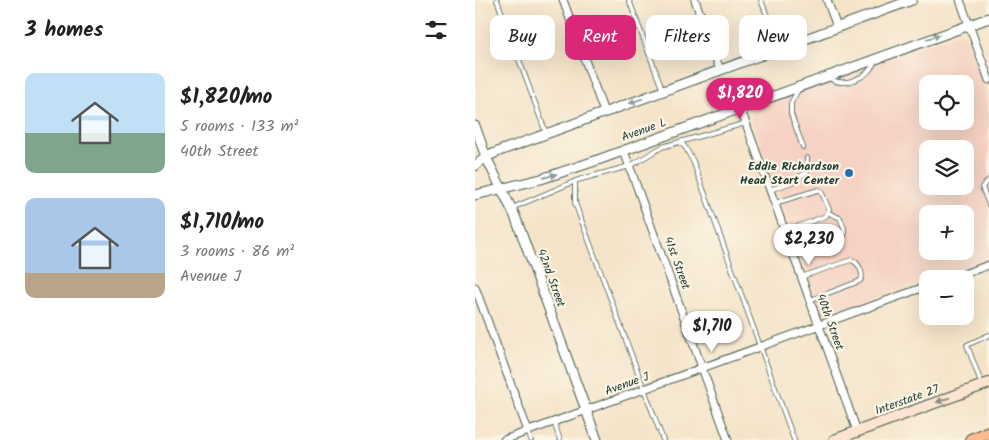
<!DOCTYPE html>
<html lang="en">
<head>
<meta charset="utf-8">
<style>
  :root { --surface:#fff; --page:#f2f2f2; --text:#222; --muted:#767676; --accent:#db2777 }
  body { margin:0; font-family:Kalam,sans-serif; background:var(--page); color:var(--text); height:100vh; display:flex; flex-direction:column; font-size:19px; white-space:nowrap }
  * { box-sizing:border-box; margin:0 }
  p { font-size:16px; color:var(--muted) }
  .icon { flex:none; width:28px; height:28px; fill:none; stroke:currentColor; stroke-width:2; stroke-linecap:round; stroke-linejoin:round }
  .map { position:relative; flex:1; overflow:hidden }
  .sheet { display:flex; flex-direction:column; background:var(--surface); width:475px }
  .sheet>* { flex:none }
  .hud { position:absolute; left:15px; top:15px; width:424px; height:45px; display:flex; gap:10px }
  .tools { position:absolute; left:444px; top:75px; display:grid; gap:10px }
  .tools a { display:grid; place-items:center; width:55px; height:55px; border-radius:10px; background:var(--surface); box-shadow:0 5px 20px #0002; font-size:25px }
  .price { position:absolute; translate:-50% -42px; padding:0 11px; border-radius:18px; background:#fff; color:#222; font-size:16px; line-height:32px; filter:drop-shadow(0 1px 2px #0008) }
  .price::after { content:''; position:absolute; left:50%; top:30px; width:15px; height:11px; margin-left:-8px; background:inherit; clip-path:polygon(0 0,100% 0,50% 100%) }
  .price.selected { background:var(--accent); color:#fff }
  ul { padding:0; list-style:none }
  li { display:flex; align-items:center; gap:15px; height:125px; padding:0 25px }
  li span { display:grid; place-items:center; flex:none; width:140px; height:100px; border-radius:10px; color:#555 }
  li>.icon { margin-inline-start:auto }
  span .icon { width:60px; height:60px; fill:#fffc; stroke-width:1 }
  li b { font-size:21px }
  h2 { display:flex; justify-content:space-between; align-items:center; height:60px; padding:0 25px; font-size:21px }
  .pill { padding:0 18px; border-radius:10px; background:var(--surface); box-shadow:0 5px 20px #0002; font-size:18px; line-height:45px }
  .pill.selected { background:var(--accent); color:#fff }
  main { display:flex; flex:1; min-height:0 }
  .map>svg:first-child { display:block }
</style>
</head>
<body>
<main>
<section class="sheet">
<h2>3 homes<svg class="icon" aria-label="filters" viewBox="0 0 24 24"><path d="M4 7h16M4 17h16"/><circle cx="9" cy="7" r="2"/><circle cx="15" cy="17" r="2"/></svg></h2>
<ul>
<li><span style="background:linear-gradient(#bfe0f5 60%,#7fa58c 0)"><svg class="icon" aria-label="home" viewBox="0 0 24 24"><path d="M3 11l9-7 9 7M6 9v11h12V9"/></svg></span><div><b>$1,820/mo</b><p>5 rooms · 133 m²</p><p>40th Street</p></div></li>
<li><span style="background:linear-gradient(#a9c7e8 75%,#b9a48a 0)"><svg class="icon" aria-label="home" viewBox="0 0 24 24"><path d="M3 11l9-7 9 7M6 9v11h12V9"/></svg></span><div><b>$1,710/mo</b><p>3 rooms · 86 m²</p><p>Avenue J</p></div></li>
</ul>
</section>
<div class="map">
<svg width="514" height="440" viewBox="0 0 514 440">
  <rect width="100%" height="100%" fill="#fcf5e5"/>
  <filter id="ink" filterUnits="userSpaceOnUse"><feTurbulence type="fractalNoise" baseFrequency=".02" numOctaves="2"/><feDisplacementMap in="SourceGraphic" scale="10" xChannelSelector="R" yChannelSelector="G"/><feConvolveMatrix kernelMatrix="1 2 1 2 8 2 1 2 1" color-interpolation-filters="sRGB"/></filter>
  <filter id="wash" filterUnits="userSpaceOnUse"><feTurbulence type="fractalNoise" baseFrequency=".0096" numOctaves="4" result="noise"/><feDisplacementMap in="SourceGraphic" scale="20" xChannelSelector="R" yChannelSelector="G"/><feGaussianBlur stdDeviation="1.12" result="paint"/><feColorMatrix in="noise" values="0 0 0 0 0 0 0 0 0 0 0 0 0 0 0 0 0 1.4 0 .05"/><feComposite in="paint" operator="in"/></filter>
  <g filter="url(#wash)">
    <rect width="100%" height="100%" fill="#f4e3c7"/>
    <path fill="#f5d2c3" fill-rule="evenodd" d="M482,34h6l2,3 24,66v157l-51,19h-11v3l-104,33 -73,-199 1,-7zM452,84h38v37h-38zM452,149h38v37h-38zM452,214h38v37h-38z"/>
  </g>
  <g filter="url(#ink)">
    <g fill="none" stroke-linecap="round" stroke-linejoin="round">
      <g stroke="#3f564a" stroke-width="5.5">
        <g id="service">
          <path d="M22,0l49,133"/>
          <path d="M154,0l34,91"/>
          <path d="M286,0l18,47"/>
          <path d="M353,77c15,12 41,1 47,-16"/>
          <path d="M324,88l-8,15v11l12,33"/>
          <path d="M205,142l5,5 8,14 101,279"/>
          <path d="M514,180l-7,7 7,18"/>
          <path d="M100,182v21l88,237"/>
          <path d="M295,190l22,-8 15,-10v-14"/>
          <path d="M300,203l43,-13 3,1 8,18 -3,7 -41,15"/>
          <path d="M37,208l66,-28 52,-14 32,-19 84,-24"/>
          <path d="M318,255l51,-19v-8l-4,-10 -11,-5"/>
          <path d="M326,277l50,-17c8,2 14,15 9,21l-50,19"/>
          <path d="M507,385l-15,-40 22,-10"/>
          <path d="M79,422l6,18"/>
          <path d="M53,431l3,9"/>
        </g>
      </g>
      <g stroke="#3f564a" stroke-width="9">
        <g id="minor">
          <path d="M88,0l41,112"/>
          <path d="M220,0l25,70"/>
          <path d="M352,0l10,27"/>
          <path d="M485,0l29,80"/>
          <path d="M265,107l117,324"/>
          <path d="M149,151l104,289"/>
          <path d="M474,279l40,-14"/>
          <path d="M0,287l53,144"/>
          <path d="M29,440l423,-154"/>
        </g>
      </g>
      <g stroke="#3f564a" stroke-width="11">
        <g id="tertiary">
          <path d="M0,126l11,31 29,59 82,224"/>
          <path d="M0,166l11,-9 16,-7 410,-150"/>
          <path d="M0,195l66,-16 54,-18 394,-143"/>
        </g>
      </g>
      <g stroke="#3f564a" stroke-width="12">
        <path id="secondary" d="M359,440l155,-57"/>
      </g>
      <g stroke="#3f564a" stroke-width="14">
        <path id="motorway" d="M496,440l18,-8"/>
      </g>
      <use href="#service" stroke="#fff" stroke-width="4"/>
      <use href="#minor" stroke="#fff" stroke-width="7"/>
      <use href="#tertiary" stroke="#fff" stroke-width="9"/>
      <use href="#secondary" stroke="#fde4d1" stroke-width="10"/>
      <use href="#motorway" stroke="#fbbb8c" stroke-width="12"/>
    </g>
    <defs><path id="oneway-solid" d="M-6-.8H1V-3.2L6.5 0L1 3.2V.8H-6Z" transform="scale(1.25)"/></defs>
    <g fill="#8f9e9a">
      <use href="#oneway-solid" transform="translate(458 37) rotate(-19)"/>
      <use href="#oneway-solid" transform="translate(161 101) rotate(160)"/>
      <use href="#oneway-solid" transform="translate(75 176) rotate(-16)"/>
    </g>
    <use fill="#8e9082" href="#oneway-solid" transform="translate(468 400) rotate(160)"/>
  </g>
  <circle fill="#1f6fb2" stroke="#fcf5e5" stroke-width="2" cx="374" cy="173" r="5"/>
  <g text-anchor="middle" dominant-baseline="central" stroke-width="4.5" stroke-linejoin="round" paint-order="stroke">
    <g font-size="12" fill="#1f3d34" stroke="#fcf5e5">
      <text transform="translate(169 130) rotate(-20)">Avenue L</text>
      <text transform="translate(202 263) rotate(70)">41st Street</text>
      <text transform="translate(76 278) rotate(70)">42nd Street</text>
      <text transform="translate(355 322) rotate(70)">40th Street</text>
      <text transform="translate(152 384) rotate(-20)">Avenue J</text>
      <text transform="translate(432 400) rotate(-20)">Interstate 27</text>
    </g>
    <g font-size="12" font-weight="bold" fill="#1f3d34" stroke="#fcf5e5" text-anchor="end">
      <text x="364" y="166">Eddie Richardson<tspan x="364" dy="14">Head Start Center</tspan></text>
    </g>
  </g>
</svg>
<div class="tools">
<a><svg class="icon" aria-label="locate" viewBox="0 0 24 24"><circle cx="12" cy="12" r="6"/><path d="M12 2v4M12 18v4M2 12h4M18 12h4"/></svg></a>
<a><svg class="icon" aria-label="layers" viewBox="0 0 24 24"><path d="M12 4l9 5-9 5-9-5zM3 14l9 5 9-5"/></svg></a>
<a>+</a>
<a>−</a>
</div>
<b class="price selected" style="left:265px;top:120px">$1,820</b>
<b class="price" style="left:334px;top:266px">$2,230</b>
<b class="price" style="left:237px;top:353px">$1,710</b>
<div class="hud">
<a class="pill">Buy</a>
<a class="pill selected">Rent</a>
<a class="pill">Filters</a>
<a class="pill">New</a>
</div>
</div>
</main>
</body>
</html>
